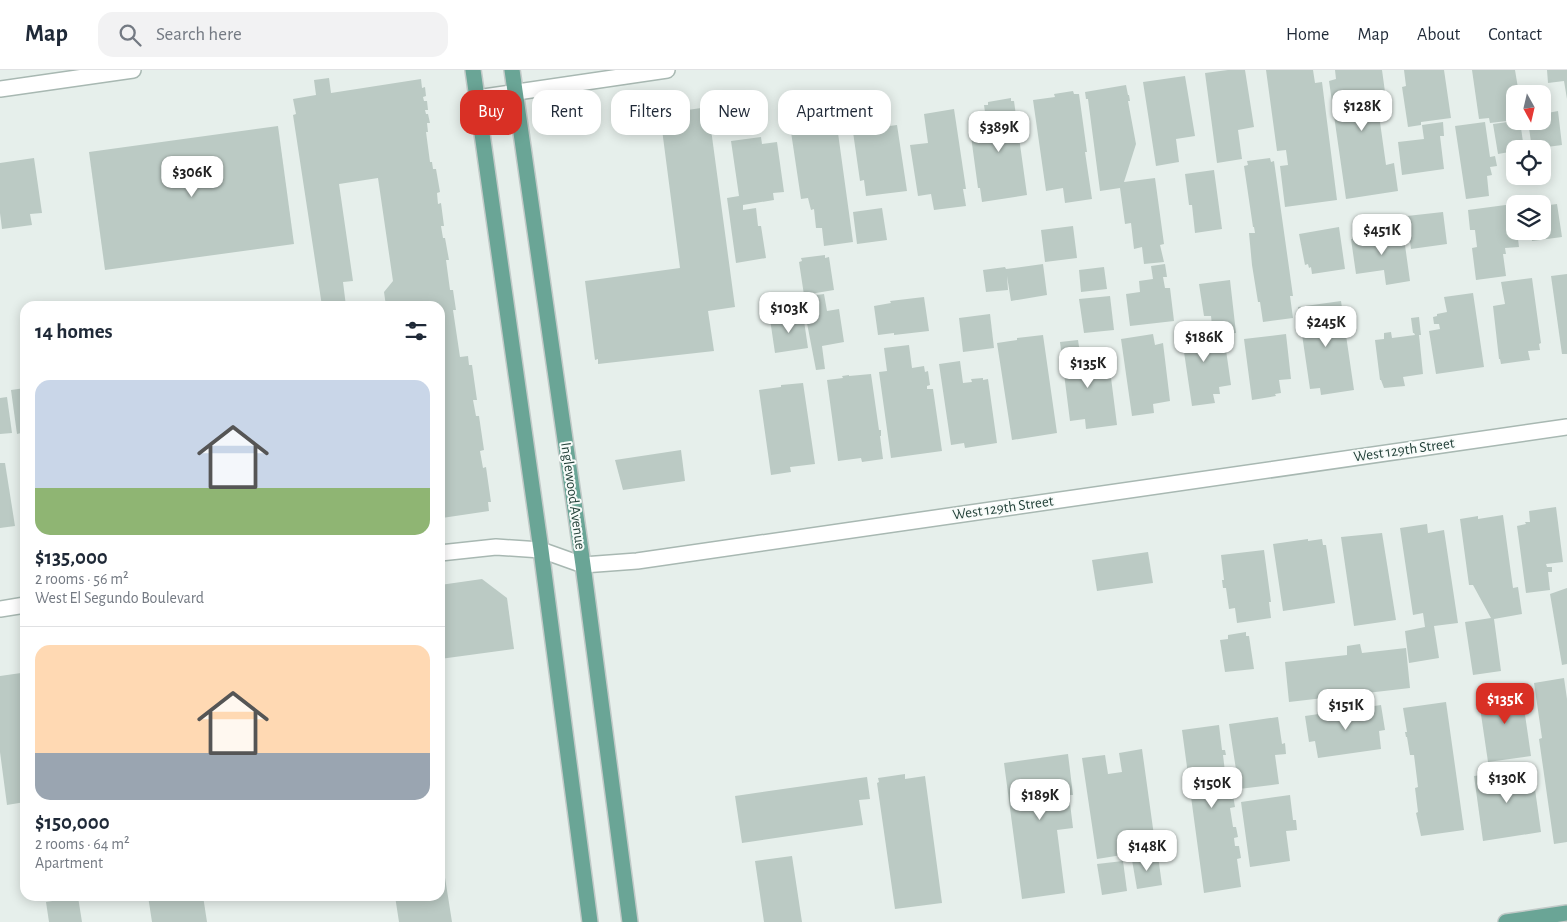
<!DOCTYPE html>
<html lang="en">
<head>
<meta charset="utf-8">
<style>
  :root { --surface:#fff; --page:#f2f2f3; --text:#1f2937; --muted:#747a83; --line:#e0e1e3; --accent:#d93025 }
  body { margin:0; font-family:"Alegreya Sans",sans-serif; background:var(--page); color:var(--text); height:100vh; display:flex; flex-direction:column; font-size:19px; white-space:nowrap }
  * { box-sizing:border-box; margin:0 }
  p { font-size:16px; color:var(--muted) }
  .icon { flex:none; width:28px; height:28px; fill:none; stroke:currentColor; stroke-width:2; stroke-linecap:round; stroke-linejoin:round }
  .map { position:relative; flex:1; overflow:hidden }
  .details { position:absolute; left:20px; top:231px; width:425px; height:600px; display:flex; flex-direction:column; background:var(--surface); border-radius:15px; box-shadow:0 2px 12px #0003 }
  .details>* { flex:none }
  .top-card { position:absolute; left:460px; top:20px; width:475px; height:45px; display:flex; gap:10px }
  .needle { width:32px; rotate:172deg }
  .controls { position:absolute; left:1506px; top:15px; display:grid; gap:10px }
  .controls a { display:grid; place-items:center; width:45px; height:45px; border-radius:10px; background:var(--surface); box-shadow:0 2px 12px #0003; font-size:25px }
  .price { position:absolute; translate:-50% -42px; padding:0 11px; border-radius:10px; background:#fff; color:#222; font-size:16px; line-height:32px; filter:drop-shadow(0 1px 2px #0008) }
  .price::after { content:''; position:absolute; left:50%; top:30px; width:15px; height:11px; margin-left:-8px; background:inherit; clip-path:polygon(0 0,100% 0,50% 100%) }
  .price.on { background:var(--accent); color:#fff }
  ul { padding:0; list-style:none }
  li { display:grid; align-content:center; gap:10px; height:265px; padding:0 15px }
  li+li { border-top:1px solid var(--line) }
  li span { display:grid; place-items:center; height:155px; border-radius:15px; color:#555 }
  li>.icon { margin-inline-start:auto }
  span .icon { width:90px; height:90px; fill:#fffc; stroke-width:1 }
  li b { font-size:21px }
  h2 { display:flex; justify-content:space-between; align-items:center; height:60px; padding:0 15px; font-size:21px }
  .pill { padding:0 18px; border-radius:15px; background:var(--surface); box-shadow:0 2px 12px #0003; font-size:18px; line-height:45px }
  .pill.on { background:var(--accent); color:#fff }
  header { display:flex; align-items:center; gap:30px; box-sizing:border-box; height:70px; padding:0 25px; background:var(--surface); border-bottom:1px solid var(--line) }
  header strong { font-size:24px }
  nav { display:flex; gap:28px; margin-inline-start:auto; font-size:18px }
  .search { width:350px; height:45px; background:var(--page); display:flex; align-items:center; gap:12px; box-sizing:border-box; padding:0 18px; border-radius:15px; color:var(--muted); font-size:19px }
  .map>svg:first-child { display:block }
</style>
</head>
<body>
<header>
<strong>Map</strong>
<div class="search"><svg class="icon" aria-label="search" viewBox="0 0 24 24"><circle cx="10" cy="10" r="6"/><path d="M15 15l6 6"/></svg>Search here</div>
<nav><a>Home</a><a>Map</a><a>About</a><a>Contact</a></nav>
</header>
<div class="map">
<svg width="1567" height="852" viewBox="0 0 1567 852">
  <rect width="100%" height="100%" fill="#e6efeb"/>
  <g fill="#bbcac4">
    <path d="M1228,0h17l9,57 -16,3 4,29 -25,4 -12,-90z"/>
    <path d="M1266,0h47l2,13 7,-1 15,118 -52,7 -5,-41 8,-1 -2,-15 -9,1z"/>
    <path d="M1335,0h47l6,44 -9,1 7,50 8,-2 4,28 -52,8 -17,-118 7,-2z"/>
    <path d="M1404,0h40l7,48 -30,4v3l-13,2 -6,-40 4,-1z"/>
    <path d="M1472,0h43l4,24h-4v26l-25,3 -1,-5 -10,1z"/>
    <path d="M1547,0h20v29l-3,-18 -16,2z"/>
    <path d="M1185,6l10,60 -19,3 3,23 -23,4 -13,-84z"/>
    <path d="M329,8l2,15 90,-14 1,9 3,-1 1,9 -3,1 1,4h3l1,9h-3l1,4h2l2,9h-3l1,9h-2l4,30h2l1,7h3l4,23 -3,1 1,11 3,-1 3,23h-3l2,12h2l4,22h-3l4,30h3l3,20h-3l7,47 8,-1 1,9h3l5,35h-4l3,16h3l5,34 -4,1 3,17 3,-1 5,35h-3l1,9 -47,7 -2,-13v-199h-54l-2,-14 9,-11 -15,-103 -39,6 14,97 -10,1 3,24h-24l-29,-191 3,-1 -3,-15 23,-4 -2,-15z"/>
    <path d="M1126,15l2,10h1l1,6h-2l8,43 -12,38 31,-4 9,66 -4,1 4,17 -20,2 -2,-17 -8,2 -3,-26 -6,1 -5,-36 -20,3 -12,-92h-2l-1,-7z"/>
    <path d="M1073,21l1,3h5l8,58h-2l7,47 -27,4 -2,-15 -17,3 -13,-91 22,-3 -1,-3z"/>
    <path d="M1011,28v3h3l13,94 -45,7 -2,-14h-2l-8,-59 17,-3 -3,-21h4v-3z"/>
    <path d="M708,37l27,200 -27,4 6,40 -116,13v-5l-3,1 -10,-79 95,-13 -20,-154z"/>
    <path d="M954,39l12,80h-3l3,17 -32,4 -3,-16 -13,2 -8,-51 18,-2 -4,-29z"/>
    <path d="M1558,41l4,34 -30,4 -4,-28h14v-7z"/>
    <path d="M881,50l1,7 15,-2 10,66 -41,5 -2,-16 -4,1 -8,-56z"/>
    <path d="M1515,51h5l4,28h-9v2l-17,3 -5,-30z"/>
    <path d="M1443,52l1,14h-4l4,33 -42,6 -4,-33 26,-3 -2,-14z"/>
    <path d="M1485,52l5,35 5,-1 2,10 -7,1 2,8 -5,1 2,20 -23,3 -11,-73z"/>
    <path d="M278,56l16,118 -189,26 -16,-118z"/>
    <path d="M821,58l1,7 16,-2 15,109 -29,4 -2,-18h-6l-2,-19 -3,1 -3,-12 -7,1 -10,-67z"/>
    <path d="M761,67l1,7 15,-2 7,50 -11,1 1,7 -31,5v5l13,-2 2,18h3l5,32 -30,5 -9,-65 12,-2 -8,-55z"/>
    <path d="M34,88l8,55 -12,1 2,11 -30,4 -2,-16v-50z"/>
    <path d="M1270,88l1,4 3,-1 19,135h-3l3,22 -30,4 -3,-20h-2l-6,-37 -3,-32h6l-1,-6h-1l-9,-61 4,-1 -1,-4z"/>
    <path d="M1214,100l8,59 -27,4 -3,-28h-3l-4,-31z"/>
    <path d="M1513,134l2,27h2l2,16 -14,1 1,6h-3l3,22 -30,4 -4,-32 5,-1 -2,-17h-5l-2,-20z"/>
    <path d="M1557,134l5,33 -30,4 -1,-10h11v-25z"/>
    <path d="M882,138l5,32 -30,4 -4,-32z"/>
    <path d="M1443,142l4,32 -36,5 -4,-33z"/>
    <path d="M1073,156l4,32 -32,4 -4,-32z"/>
    <path d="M1339,157l6,42 -33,5 -1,-7 -2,1 -1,-4 -3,1 -6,-31z"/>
    <path d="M1403,161l7,50 -24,4 -2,-15 -28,4 -5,-35z"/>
    <path d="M825,185v3l4,-1 5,33 -30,5 -5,-33 3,-1 -1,-3z"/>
    <path d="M1043,194l4,31 -36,6 -4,-25 1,14 -22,2 -3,-22 22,-3 1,2z"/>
    <path d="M1165,194l2,13h-4l2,11h5l4,33 -44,5 -4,-32 14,-2 -1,-11 14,-2 -2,-13z"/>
    <path d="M1104,197l3,22 -26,3 -2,-22z"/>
    <path d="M1567,204v80h-5l-11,-78z"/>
    <path d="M1532,208l9,65 -2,1 1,6 -12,1 2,9 -29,4 -1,-5h-1l-6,-53 12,-2 -4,-22z"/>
    <path d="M1230,210l6,53 -23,2 -2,-19h-7l-5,-32z"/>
    <path d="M1473,223l11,74 -48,7 -7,-43 11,-2 -1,-5h-5l-1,-7 4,-1v-2l10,-2 -3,-15z"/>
    <path d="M824,224l3,17 12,-2 5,33 -22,4 3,23 -9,1 -14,-73z"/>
    <path d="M1110,226l4,34 -30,3 -5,-34z"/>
    <path d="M924,227l5,34 -35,4v-2l-16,2 -4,-29 17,-3 -1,-2z"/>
    <path d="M1341,231l13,89 -33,5 -1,-7 -10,1 -12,-82z"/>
    <path d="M803,244l5,34 -33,5 -5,-34z"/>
    <path d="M990,244l4,34 -31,4 -4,-34z"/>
    <path d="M1419,247l2,18h-2l4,39 -20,3 2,9 -21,2 -3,-8h-1l-5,-40 9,-1v-6l7,-1 1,6 23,-3 -1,-2h-1l-2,-15z"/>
    <path d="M1208,251l3,23 14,-1 6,42 -12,2 1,7h-7l2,9 -23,3 -12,-81z"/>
    <path d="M1153,264l2,11 8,-2 7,58 -17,3 1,9 -22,3 -11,-77z"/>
    <path d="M1286,264l5,45 -12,1 2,13 -6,1 1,2 -24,4 -8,-61z"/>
    <path d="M1043,265l14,98 -45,7 -15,-97 20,-3v-2z"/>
    <path d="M1078,270l4,26 16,-3v-3h5v2h6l8,63 -31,4 -1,-10 -15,2 -10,-79z"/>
    <path d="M909,275l3,23 12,-2 1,6 3,-1 2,14 -3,1v3h6l9,62 -51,7 -12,-86 8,-1 -3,-23z"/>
    <path d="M960,291l3,22 9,-1 -1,-3 12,-1v2l5,-1 9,64 -32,5 -1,-5 -13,2 -12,-81z"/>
    <path d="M871,304l8,56h2v6h-1l3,23 -21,3 -1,-4 -23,3 -11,-81 16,-2 -1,-2 7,-1v1z"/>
    <path d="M803,313l12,81 -25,3 1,5 -20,3 -12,-85 22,-3v-2z"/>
    <path d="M25,318v44l-8,2 -6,-44z"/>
    <path d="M7,327l5,36 -12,1v-36z"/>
    <path d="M681,380l4,31 -62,9 -8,-30z"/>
    <path d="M0,393h5l10,63 -15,2z"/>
    <path d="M1556,437l7,55 -17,2 1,3h5v5h-4l2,18 -24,3 -9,-67 9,-2 -1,-2h5l-1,-11z"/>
    <path d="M1503,445l10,73 5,-1 4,27 -28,5 7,52 -28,4 -8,-53 26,-4 -18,-33h-4l-9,-66 18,-3v3z"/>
    <path d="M1427,454l1,9 16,-3 14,93 -24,3 5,32 -30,5 -4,-32 20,-4 -2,-14 -10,2 -13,-87z"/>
    <path d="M1382,463l14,87 -42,6 -13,-89z"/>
    <path d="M1308,469v2l14,-2 1,6h3l9,58 -52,8 -10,-67z"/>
    <path d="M1264,480l7,52h-2l2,16 -34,5 -2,-15 -6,1 -3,-21h-3l-1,-8h2l-3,-25z"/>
    <path d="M1148,482l5,31 -56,8 -5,-31z"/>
    <path d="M482,509l25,19 7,51 -74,10v-74z"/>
    <path d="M1567,518v76l-5,1 -12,-71z"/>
    <path d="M1246,562v4h3l5,33 -29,3 -5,-32 8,-1v-4z"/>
    <path d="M1360,574l2,9 44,-5 4,40 -121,14 -4,-40 62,-7v-9z"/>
    <path d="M20,597h5v135l-18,3 -7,-53v-76l21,-3z"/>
    <path d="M1564,608l3,21v143l-13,2 -15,-105 3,-1 -8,-55z"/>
    <path d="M1521,617l10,69 -43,6 -10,-68z"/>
    <path d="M1446,632l18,128 -43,6 -5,-23 2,-1 -3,-24 3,-1 -4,-32h-4l-3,-18h-1l-1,-5h2l-4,-24z"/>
    <path d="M1381,635l4,25 -6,1 2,18 -63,9 -3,-17 -6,1 -4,-26z"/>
    <path d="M1278,647l4,27 3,-1 1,11 -11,1 4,29 -40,5 -10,-65z"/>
    <path d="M1219,655l3,25h3l1,5h-3l4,34h5l3,18 -5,1 3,19h3l2,10 -4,1 1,8h4l2,12 -4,1 4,28 -37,6 -22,-163z"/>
    <path d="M1142,679l14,101 -25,4 -1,-7 -9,1 1,7 -25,4 -15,-101 23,-3 3,19 14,-2 -3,-19z"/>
    <path d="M1068,684l5,41h-4l4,33 -16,2 8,63 -43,6 -18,-136z"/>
    <path d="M1532,698l9,64 -58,9 -9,-65z"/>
    <path d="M905,704v5l20,-3 17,127 -47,6 -18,-126 2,-1 -1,-4z"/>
    <path d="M867,707l3,22 -11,1 4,25 -121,18 -7,-47z"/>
    <path d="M1290,725l3,25h3l1,10 -11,1 4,30 -40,6 -9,-65z"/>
    <path d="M440,776l12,76h-53l-4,-26h45z"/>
    <path d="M792,786l10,66h-38l-9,-61z"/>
    <path d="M1158,786l4,29 -25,4 -5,-29z"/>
    <path d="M1123,791l4,30 -25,4 -5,-31z"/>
    <path d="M148,826h55l4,26h-55z"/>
    <path d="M78,827l4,25h-33l-3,-20z"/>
  </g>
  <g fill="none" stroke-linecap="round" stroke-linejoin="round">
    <g stroke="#a8b8b2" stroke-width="18">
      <g id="minor">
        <path d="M0,19l133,-19"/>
        <path d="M477,28l190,-28"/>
        <path d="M440,483l56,-6 45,3 42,15 54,-4 930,-134"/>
        <path d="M0,539l25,-4"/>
      </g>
    </g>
    <g stroke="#c2cac8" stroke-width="18">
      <g id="major">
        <path d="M473,0l68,480 49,372"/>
        <path d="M512,0l71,495 47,357"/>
        <path d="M1506,852l61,-9"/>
      </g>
    </g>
    <use href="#minor" stroke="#fff" stroke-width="15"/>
    <use href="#major" stroke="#6aa596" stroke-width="15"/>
  </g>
  <g text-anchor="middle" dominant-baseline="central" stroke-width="4" stroke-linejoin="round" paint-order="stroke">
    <g font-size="15" fill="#24423a" stroke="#f7fbf9">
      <text transform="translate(1404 380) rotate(-8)">West 129th Street</text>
      <text transform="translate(573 426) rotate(82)">Inglewood Avenue</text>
      <text transform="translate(1003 438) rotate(-8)">West 129th Street</text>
    </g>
  </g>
</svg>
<div class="controls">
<a><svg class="needle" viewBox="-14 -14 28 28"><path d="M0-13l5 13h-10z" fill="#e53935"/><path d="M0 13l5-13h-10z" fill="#747a83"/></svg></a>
<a><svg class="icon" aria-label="locate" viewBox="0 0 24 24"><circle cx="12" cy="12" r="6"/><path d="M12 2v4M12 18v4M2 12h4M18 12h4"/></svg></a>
<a><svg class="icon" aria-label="layers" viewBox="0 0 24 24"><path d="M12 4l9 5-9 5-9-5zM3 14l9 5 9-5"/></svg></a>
</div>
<b class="price" style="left:1362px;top:62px">$128K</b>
<b class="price" style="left:999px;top:83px">$389K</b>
<b class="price" style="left:192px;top:128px">$306K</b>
<b class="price" style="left:1382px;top:186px">$451K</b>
<b class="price" style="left:789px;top:264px">$103K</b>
<b class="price" style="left:1326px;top:278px">$245K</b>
<b class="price" style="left:1204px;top:293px">$186K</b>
<b class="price" style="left:1088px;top:319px">$135K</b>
<b class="price on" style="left:1505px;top:655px">$135K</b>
<b class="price" style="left:1346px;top:661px">$151K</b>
<b class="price" style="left:1507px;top:734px">$130K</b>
<b class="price" style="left:1212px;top:739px">$150K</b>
<b class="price" style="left:1040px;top:751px">$189K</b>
<b class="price" style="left:1147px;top:802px">$148K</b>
<div class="top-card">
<a class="pill on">Buy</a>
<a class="pill">Rent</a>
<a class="pill">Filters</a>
<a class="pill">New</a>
<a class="pill">Apartment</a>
</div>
<section class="details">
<h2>14 homes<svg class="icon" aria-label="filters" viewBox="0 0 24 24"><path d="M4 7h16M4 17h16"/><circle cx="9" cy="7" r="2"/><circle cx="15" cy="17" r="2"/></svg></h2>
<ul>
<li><span style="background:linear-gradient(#c9d6e8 70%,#8fb573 0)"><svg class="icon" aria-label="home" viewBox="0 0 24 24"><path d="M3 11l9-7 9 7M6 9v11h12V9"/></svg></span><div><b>$135,000</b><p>2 rooms · 56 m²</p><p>West El Segundo Boulevard</p></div></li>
<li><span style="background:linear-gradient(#ffd9b3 70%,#9aa5b1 0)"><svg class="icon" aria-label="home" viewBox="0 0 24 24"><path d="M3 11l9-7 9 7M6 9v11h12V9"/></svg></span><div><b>$150,000</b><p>2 rooms · 64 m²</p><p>Apartment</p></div></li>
</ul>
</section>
</div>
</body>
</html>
